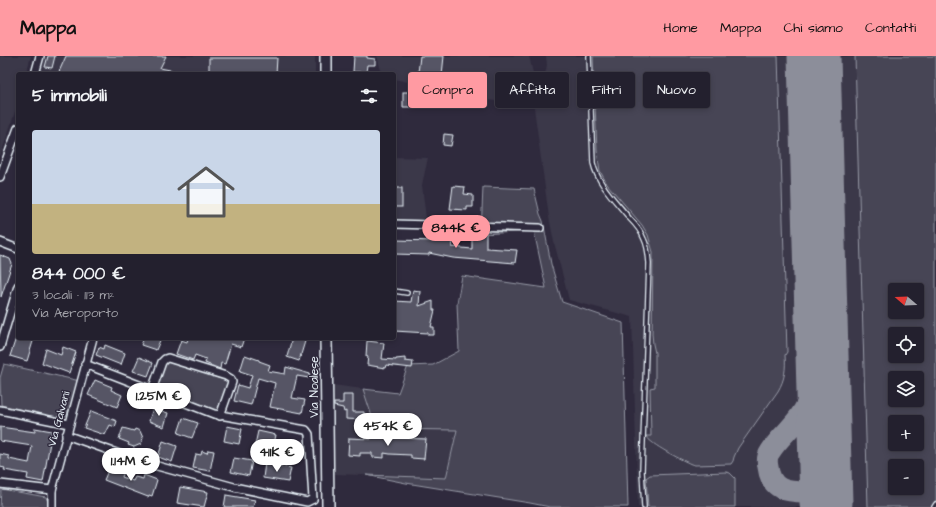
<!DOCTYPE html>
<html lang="it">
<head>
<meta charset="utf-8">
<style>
  :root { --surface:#23202e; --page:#2f2d3a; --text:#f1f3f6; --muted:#a3a3aa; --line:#403e4a; --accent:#ff9aa2 }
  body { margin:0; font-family:"Architects Daughter",sans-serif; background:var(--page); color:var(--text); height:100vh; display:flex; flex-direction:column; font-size:15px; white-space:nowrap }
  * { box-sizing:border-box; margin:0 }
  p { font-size:13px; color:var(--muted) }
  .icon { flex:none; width:22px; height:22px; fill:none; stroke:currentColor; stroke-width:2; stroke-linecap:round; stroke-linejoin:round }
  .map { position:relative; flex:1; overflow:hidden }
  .side { position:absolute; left:16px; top:16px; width:380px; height:268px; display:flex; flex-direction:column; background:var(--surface); border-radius:4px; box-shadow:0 2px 6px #0003,0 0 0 1px var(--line) }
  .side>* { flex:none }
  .hud { position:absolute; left:408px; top:16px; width:380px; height:36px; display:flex; gap:8px }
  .needle { width:26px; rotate:289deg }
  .buttons { position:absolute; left:888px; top:227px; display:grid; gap:8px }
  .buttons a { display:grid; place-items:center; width:36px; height:36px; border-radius:4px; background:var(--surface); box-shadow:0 2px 6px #0003,0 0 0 1px var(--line); font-size:20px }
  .price { position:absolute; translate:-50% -34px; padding:0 9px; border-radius:14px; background:#fff; color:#222; font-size:13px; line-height:26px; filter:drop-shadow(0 1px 2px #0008) }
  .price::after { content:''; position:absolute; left:50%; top:24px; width:12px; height:9px; margin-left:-6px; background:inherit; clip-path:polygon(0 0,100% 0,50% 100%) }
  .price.on { background:var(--accent); color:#111 }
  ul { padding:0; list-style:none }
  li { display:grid; align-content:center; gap:8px; height:212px; padding:0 16px }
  li span { display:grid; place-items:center; height:124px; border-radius:4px; color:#555 }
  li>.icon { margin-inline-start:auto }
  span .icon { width:72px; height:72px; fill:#fffc; stroke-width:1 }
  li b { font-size:17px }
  h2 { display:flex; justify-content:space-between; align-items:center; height:48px; padding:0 16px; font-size:17px }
  .pill { padding:0 14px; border-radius:4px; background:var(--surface); box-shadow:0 2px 6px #0003,0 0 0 1px var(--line); font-size:14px; line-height:36px }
  .pill.on { background:var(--accent); color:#111 }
  header { display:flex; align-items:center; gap:24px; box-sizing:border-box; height:56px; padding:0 20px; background:var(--accent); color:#111 }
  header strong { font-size:19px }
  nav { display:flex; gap:22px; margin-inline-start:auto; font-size:14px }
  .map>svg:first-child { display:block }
</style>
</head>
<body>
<header>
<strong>Mappa</strong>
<nav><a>Home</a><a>Mappa</a><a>Chi siamo</a><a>Contatti</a></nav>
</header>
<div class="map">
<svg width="936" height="451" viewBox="0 0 936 451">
  <rect width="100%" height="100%" fill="#2f2a3d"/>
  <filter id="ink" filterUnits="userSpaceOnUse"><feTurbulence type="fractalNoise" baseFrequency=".025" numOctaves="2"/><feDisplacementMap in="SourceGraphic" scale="8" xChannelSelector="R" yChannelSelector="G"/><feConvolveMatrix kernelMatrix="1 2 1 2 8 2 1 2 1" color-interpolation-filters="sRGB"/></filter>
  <g filter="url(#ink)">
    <g fill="#3b3749" fill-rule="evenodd">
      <path d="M0,0h31l-5,18h-8v29l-18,54z"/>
      <path d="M43,0h272v18h-276z"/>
      <path d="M377,0h152l4,17 -18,3 1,7 -5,1 3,19 -102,-11v-9l-18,-4v-5h-12z"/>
      <path d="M546,0h390v451h-298l-6,-190 -63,-17 -15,-58 -5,-25 -15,-109 1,-6 -2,-16 12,-12 2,-9zM895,234h22v22h-22zM895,278h22v22h-22zM895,322h22v22h-22zM895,366h22v22h-22zM895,410h22v22h-22z"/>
      <path d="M394,101l34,1 -6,27 5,42h-33z"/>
      <path d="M333,329l30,4 13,40h81l-11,49 -112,-4z"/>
    </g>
    <g fill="#464455" stroke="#979aa6" fill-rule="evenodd">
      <path d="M593,0h185l9,296 -2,3c1,14 0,24 -7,36l-40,57 -4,9 -1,4 -2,3 -36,1 -4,-1c-11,-5 -40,-19 -45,-28h5l-1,-48 5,-1v-34l-2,-9 -1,-10 1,-82 -5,-17 -6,-10 -35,-41 -7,-13 -3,-20z"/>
      <path d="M855,0h81v445l-4,6h-64zM895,234h22v22h-22zM895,278h22v22h-22zM895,322h22v22h-22zM895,366h22v22h-22zM895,410h22v22h-22z"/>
      <path d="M483,131l51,2 6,25 3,7 8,43 11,38 61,21 5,184h-78l-20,-4 -124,-20 -40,-8 80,3 11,-48 -81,-1 -13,-40 35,4 10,-27 25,-1 26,-14 -2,-48 5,-27 84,12 -12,-57 -53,3z"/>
      <path d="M168,305l59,20 3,2 -11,30 -65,-24 10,-27z"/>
      <path d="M4,308l76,17 -14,35 -6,2 -59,-13 -1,-27z"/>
      <path d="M726,416l4,1 5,5v29h-87l-2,-29 4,-3z"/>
      <path d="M1,433l45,8 4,10h-50z"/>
    </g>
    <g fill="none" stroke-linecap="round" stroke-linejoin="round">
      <path stroke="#8c8e9a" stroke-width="21" d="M823,297c-5,22 -8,39 -20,58 -9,16 -24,26 -33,41 -3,4 -3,10 -2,15 3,23 18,25 38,25l16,-14 4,-12"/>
      <path stroke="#8c8e9a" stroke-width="53" d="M814,0l12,447"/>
    </g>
    <g fill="#575565" stroke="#e8f1f8">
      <path d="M48,0h7l-3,12 -7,-1z"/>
      <path d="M66,0h100l-6,12 15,3v3h-117z"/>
      <path d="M354,0h13v2l8,1v6h-8l-1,7h-13z"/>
      <path d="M420,0h24l-2,19 -24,-2z"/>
      <path d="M209,2h68l-1,16h-67z"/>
      <rect x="403" y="36" width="9" height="15"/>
      <path d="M444,78l9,1 -2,11 -8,-1z"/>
      <path d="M453,130l12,1 -1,7 9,1v12h-6v3l-17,-1z"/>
      <rect x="394" y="132" width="8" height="19"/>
      <path d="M472,175l14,1v16l31,2 -2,13 -62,-5 -24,-5v2l-35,-1v-14l43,1 2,-7 15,3 -2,10 20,2z"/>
      <path d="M0,199l10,4 2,5 -11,33z"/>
      <path d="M413,234l7,1 -1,15 14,-5v9h2l-4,17h3v8h-6v-2l-34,-2v-30l17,1z"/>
      <path d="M16,282h18l-7,23 -17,-5z"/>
      <path d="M144,282h17l-5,12 -15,-5z"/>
      <path d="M188,282h56l-3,9 -10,-3 -6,20 -4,-1 -1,6 -15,-6 1,-4 -11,-4 -2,5 -17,-6 5,-14 6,2z"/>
      <path d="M292,282h14l-7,23 -12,-4z"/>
      <path d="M367,285l17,2 -2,16 14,1v-1l9,-1v3l8,1 -1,6 -26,-3 -1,3 -18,-3 1,-9h-2z"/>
      <path d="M105,289l20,8 -4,12 -25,-10 3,-8 5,2z"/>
      <path d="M63,291l13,5 -7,21 -27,-10 4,-14 15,6z"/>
      <path d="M245,299l14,5v1l11,4 -2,6 17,3 1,-7 24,7 -1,4 -12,-2 -5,22 13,2 -3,13 -32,-6 5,-24 -17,-5 -7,27 -17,-4 4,-16 10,3 4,-13 -12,-4z"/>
      <path d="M139,301l14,6 -5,13 -15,-5z"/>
      <path d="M95,324l17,7 -1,3 11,5 -5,12 -29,-12z"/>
      <path d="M343,339h10v17h11v8l-18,-1v-8l-2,1 -1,-4 -9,-2v-3h9z"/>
      <path d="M153,352l15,5 -4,14 -15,-6z"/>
      <path d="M91,355l26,10 -2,6 -5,-2 -5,10 -21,-7z"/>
      <path d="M183,362l15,5 -6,15 -14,-5z"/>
      <path d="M227,370l15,3 -3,15 -15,-3z"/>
      <path d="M0,371l35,5v-4l17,3 -9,51 -16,-3 1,-5 -24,-4 1,-2 -5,-1v-13l9,2v3l20,4 3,-17 -32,-5z"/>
      <path d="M123,372l11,3 1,-2 5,2 3,7 -2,6 -7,3 -6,-2 1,-2 -10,-4z"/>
      <path d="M258,375l18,4 -3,13 -18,-3z"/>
      <path d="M371,381l55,2 -2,20 -13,-1v-3l-21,-1 -6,-1v5l-12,-1v-4h-12v3l-12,-1 1,-17 22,1z"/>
      <path d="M163,385l14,5 -5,16 -14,-5z"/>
      <path d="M208,394l6,1 -4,20 -17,-3 3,-14 5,1 1,-4 5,2z"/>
      <path d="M234,402l18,3 -3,15 -18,-4z"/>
      <path d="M265,407l26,5 -3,14 -25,-4z"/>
      <path d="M110,410l4,2 1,-2 6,3v2l3,1 -2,5 11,4 2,-4 8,2 1,-4 13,5 -5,16 -3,-1 -1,2 -44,-17z"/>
      <path d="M180,431l28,5 -4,15 -27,-4z"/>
      <path d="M226,439l29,5 -2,7h-29z"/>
    </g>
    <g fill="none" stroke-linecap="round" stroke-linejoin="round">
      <g stroke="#e8f1f8" stroke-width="6">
        <g id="service">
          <path d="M589,0l4,107c5,22 23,38 37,56 6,6 11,12 14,20 4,8 4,15 5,24l-7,208 2,36"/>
          <path d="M394,235l13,2"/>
          <path d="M934,451l2,-3"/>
        </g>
      </g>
      <g stroke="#e8f1f8" stroke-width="10">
        <g id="minor">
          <path d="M35,18l5,-18"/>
          <path d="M0,121l18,-49"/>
          <path d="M394,168l146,4"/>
          <path d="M0,186l18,7"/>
          <path d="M0,291l18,-61"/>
          <path d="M85,308l129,50 92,16 3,4 4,65"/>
          <path d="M152,334l10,-28 3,-3 3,-1 58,18 5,3 1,3 -12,34"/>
          <path d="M0,354l69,14"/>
          <path d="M66,379l73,26 95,26 73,15 6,-3"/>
          <path d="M0,428l52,6"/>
          <path d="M52,451v-17l41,-152"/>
        </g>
      </g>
      <g stroke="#e8f1f8" stroke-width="14">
        <g id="primary">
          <path d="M326,0v18"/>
          <path d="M326,282l2,169"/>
        </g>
      </g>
      <use href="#service" stroke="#2f2a3d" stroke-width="3.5"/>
      <use href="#minor" stroke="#2f2a3d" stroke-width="7"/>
      <use href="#primary" stroke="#2f2a3d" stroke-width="11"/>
    </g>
  </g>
  <g text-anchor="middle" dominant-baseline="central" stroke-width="3" stroke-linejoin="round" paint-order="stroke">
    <g font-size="12" fill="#e8f1f8" stroke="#2f2a3d">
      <text transform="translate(314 331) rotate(-90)">Via Noalese</text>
      <text transform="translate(59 363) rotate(-75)">Via Galvani</text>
    </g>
  </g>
</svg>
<div class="buttons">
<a><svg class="needle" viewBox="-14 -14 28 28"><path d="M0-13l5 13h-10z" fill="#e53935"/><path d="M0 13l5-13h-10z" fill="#a3a3aa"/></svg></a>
<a><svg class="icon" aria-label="locate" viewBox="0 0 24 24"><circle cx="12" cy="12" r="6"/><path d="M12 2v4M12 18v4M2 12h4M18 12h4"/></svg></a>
<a><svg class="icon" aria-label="layers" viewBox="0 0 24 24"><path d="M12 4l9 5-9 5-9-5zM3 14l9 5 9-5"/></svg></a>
<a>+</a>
<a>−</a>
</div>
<b class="price on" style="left:456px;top:193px">844K €</b>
<b class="price" style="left:159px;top:361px">1.25M €</b>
<b class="price" style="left:388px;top:391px">454K €</b>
<b class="price" style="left:277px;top:417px">411K €</b>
<b class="price" style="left:131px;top:426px">1.14M €</b>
<div class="hud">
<a class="pill on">Compra</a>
<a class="pill">Affitta</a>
<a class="pill">Filtri</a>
<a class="pill">Nuovo</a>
</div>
<section class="side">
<h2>5 immobili<svg class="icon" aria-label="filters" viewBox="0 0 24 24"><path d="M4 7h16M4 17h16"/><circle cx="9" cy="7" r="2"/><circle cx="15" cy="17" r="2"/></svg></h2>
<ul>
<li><span style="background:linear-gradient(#c9d6e8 60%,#c2b280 0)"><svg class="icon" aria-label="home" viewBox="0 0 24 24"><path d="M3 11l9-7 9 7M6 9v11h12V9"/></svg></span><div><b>844 000 €</b><p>3 locali · 113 m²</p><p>Via Aeroporto</p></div></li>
</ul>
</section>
</div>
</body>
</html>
